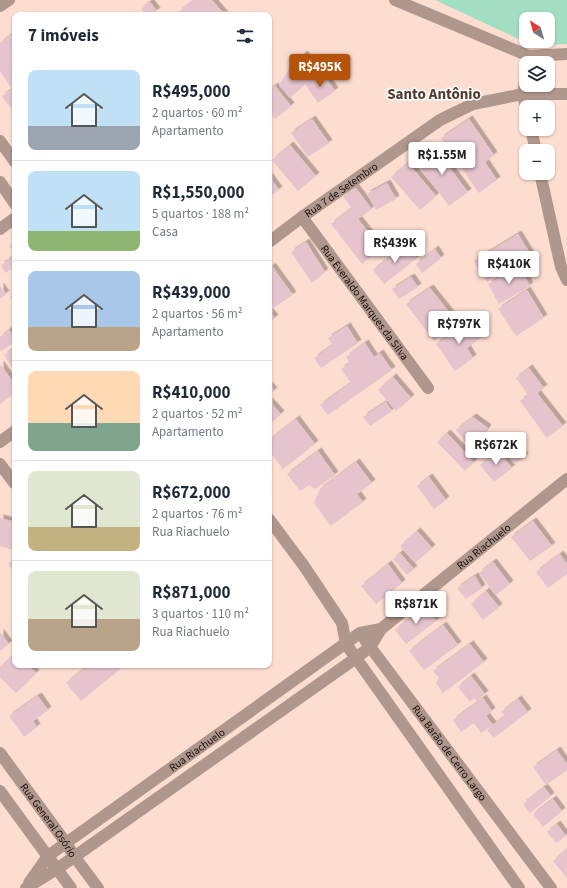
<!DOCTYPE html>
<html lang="pt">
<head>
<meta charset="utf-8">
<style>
  :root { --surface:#fff; --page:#f6f6f7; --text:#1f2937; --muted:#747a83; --line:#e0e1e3; --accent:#b45309 }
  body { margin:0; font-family:"Source Sans 3",sans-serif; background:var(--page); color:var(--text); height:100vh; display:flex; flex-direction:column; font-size:15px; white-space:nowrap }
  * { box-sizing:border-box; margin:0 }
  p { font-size:13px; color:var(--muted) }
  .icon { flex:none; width:22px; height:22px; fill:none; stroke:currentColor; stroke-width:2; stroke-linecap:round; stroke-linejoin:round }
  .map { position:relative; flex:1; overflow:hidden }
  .side { position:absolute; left:12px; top:12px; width:260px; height:656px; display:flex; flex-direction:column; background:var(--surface); border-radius:8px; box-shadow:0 1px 3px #0004 }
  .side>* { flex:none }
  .needle { width:26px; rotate:323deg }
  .controls { position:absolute; left:519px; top:12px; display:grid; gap:8px }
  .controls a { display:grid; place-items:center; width:36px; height:36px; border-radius:8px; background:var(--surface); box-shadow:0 1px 3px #0004; font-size:20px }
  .price { position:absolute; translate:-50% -34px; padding:0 9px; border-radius:4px; background:#fff; color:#222; font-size:13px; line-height:26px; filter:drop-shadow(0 1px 2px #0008) }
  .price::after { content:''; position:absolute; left:50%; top:24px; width:12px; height:9px; margin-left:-6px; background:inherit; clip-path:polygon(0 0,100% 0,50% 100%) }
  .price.on { background:var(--accent); color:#fff }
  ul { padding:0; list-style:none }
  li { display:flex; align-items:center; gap:12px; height:100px; padding:0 16px }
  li+li { border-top:1px solid var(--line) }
  li span { display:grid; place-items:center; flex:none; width:112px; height:80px; border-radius:8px; color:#555 }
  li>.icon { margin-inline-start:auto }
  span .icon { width:48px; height:48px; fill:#fffc; stroke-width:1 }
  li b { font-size:17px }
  h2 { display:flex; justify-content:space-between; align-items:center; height:48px; padding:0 16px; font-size:17px }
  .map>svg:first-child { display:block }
</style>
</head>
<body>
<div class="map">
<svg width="567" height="888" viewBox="0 0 567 888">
  <defs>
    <filter id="shadow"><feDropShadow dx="3.5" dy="-3.5" stdDeviation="0" flood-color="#0004"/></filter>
  </defs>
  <rect width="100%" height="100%" fill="#fdddd0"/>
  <path fill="#a2dfc2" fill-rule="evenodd" d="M435,0h132v44l-21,1 -23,-4zM526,19h22v22h-22z"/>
  <g fill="#e5c4ce" filter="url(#shadow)">
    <path d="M194,0h18l13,15h-43l-3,-3z"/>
    <path d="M150,2l7,9 -6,4h-5l-5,-6z"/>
    <path d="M15,32v76l-3,2 -10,-14 10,-7 -12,-18v-28z"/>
    <path d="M304,54l15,17 -29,27 -11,-13 12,-19z"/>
    <path d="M322,72l13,19 -17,12 -13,-19z"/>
    <path d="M275,86l16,20 -16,13 -6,-8v-21z"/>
    <path d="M312,119l17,24 -21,14 -17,-24z"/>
    <path d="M469,119l25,36 -9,7 12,18 -18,13 -38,-55z"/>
    <path d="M290,145l26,31 -18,15 -26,-31z"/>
    <path d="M434,147l34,45 -19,14 -34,-45z"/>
    <path d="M408,163l28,33 -16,14 -29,-33z"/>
    <path d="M269,176l10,14 -10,7z"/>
    <path d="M387,183l9,16 -20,11 -9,-16z"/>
    <path d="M355,187l17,22 -14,10 24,30 -11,7 -9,8 -31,-40 21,-16 -9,-11z"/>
    <path d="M518,234l13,21 -44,27 -13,-21z"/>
    <path d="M15,242v12l-6,-8z"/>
    <path d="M306,242l19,30 -13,11 -21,-31z"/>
    <path d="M407,245l10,13 -33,26 -11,-14z"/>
    <path d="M435,249l6,9 -19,15 -6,-9z"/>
    <path d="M15,256v14l-2,-2 -8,5 -4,-8z"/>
    <path d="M272,266l21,29 -20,13 -4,-5v-34z"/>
    <path d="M519,266l11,20 -31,18 -11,-20z"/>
    <path d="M411,277l7,10 -19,12 -7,-10z"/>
    <path d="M0,286l6,8 -6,5z"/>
    <path d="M430,288l27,34 -23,19 -28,-37z"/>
    <path d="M527,290l17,28 -28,18 -18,-27z"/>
    <path d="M15,292v11l-5,-6z"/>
    <path d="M269,311l6,7 -6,5z"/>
    <path d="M470,320l12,17 -15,11 6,10 -18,13 -19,-27z"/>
    <path d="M347,326l11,17 -37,25 -7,-10 19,-13 -5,-7z"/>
    <path d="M9,330l6,8v4l-14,9 -1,-2v-12z"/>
    <path d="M365,343l9,14 6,-4 12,17 -64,45 -8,-10 31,-22 -10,-14 9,-6 -4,-6z"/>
    <path d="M15,348v24l-11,-17z"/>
    <path d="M0,365h1l14,20v8l-15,11z"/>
    <path d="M529,368l15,20 -7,5 26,33 -16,12 -27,-37 8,-6 -12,-17z"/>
    <path d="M393,377l18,21 -15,13 -18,-21z"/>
    <path d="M269,385l5,6 -5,4z"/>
    <path d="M269,401l12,13 -12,11z"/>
    <path d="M386,402l6,9 -22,15 -7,-9z"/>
    <path d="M473,417l15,11 -11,15 3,6 -7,3 -17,-22z"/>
    <path d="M296,419l19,25 -32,25 -14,-18v-11z"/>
    <path d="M447,433l27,29 -9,9 -28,-29z"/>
    <path d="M513,441l12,16 -11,7 -10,-16z"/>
    <path d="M318,451l17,24 -20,14 -6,-4 -9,6 -13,-17z"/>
    <path d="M498,451l14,17 -18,14 -14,-17z"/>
    <path d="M356,462l16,21 -15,11 6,8 -32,24 -17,-23 6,-14z"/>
    <path d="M429,477l17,23 -12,9 -17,-23z"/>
    <path d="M0,518l15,4v29l-15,-5z"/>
    <path d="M533,521l19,25 -22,15 -19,-24z"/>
    <path d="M417,531l15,17 -17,15 -15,-17z"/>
    <path d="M400,553l14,16 -7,6 -14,-16z"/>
    <path d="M560,554l7,10v10l-19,14 -12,-16z"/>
    <path d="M15,558v15l-7,-9z"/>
    <path d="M493,562l17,22 -14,11 -17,-22z"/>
    <path d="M388,564l14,19 -26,21 -15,-18z"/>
    <path d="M475,576l7,12 -16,11 -9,-11z"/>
    <path d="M486,591l13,16 -16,13 -12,-16z"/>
    <path d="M425,606l11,15 -30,23 -11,-14z"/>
    <path d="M443,625l15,20 -34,25 -15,-19z"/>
    <path d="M0,632l9,12 -9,7z"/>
    <path d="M470,644l14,18 -41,31 -7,-10 3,-5 -6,-7z"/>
    <path d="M15,653v12h13l8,8 -20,20 -16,-16v-10z"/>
    <path d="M88,665h37l-44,36 -15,-18z"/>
    <path d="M471,676l14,18 -8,7 -3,-3 -4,4 -12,-15z"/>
    <path d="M38,696l10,14 -15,11 4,6 -13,10 -15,-21z"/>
    <path d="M483,698l9,13 -6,5 7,9 -12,8 -7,-10 -13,9 -8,-12z"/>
    <path d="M518,699l10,13 -34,26 -7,-8 18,-14 -4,-4z"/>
    <path d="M557,750l10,14v6l-21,15 -13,-18z"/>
    <path d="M544,787l7,9 -21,17 -7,-9z"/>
    <path d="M553,799l9,12 -19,16 -10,-13z"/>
    <path d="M557,824l9,12 -10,7 -9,-11z"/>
    <path d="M567,849v29l-14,-17z"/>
  </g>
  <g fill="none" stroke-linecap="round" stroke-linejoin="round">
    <g stroke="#b0978d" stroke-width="12">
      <path d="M523,94l3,14"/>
      <path d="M531,129l5,22"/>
      <path d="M0,141l15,21"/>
      <path d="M540,173l21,94 6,13"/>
      <path d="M0,182l15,22"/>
      <path id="s1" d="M302,217l126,171"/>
      <path d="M0,229l15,-11"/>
      <path d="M0,464l15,20"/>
      <path d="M269,519l35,47 38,57 4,21 173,244"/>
      <path id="s2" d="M365,640l186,248"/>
      <path id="s3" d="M0,753l66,90 8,13 24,32"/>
      <path d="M0,791l71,97"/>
      <path id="s4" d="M29,883l19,-27 18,-13 294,-210 21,-4"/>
      <path id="s5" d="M26,888l31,-19 299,-211 14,-11 11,-18 186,-150"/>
    </g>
    <g stroke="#b0978d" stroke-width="12">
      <path d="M395,0l134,56 38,-2"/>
      <path d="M0,6l9,-6"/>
      <path d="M523,94l3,-20"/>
      <path id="s6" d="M269,242l33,-25 138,-97 33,-16 50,-10h44"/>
      <path d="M0,442l15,-11"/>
    </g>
  </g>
  <g text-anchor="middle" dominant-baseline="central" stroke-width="3" stroke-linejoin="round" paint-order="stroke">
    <g font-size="11" fill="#150b07" stroke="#fff">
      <text stroke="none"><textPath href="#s6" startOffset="89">Rua 7 de Setembro</textPath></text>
      <text stroke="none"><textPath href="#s1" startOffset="106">Rua Everaldo Marques da Silva</textPath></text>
      <text stroke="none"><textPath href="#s5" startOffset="573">Rua Riachuelo</textPath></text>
      <text stroke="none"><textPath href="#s4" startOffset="216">Rua Riachuelo</textPath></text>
      <text stroke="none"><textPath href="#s2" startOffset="141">Rua Barão de Cerro Largo</textPath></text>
      <text stroke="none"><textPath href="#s3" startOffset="83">Rua General Osório</textPath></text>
    </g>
    <g font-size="15" font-weight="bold" fill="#533b30" stroke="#fff">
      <text x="434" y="94">Santo Antônio</text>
    </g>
  </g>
</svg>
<div class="controls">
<a><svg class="needle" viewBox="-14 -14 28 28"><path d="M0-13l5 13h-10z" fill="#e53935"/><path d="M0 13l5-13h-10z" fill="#747a83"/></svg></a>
<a><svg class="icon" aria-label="layers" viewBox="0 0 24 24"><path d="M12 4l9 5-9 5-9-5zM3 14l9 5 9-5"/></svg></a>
<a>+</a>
<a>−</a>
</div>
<b class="price on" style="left:320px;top:88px">R$495K</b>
<b class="price" style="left:442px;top:176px">R$1.55M</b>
<b class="price" style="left:395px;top:264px">R$439K</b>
<b class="price" style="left:509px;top:285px">R$410K</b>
<b class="price" style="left:459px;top:345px">R$797K</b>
<b class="price" style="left:496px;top:466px">R$672K</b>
<b class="price" style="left:416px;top:625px">R$871K</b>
<section class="side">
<h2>7 imóveis<svg class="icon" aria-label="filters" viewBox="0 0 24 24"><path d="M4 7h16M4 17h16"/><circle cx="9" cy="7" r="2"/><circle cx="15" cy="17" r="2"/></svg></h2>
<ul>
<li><span style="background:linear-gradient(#bfe0f5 70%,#9aa5b1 0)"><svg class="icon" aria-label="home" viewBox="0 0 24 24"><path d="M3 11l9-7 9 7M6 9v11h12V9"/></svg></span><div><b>R$495,000</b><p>2 quartos · 60 m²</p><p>Apartamento</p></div></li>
<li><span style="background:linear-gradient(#bfe0f5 75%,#8fb573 0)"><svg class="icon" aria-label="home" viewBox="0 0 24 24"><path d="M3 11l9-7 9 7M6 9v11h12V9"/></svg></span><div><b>R$1,550,000</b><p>5 quartos · 188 m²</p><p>Casa</p></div></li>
<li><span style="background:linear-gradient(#a9c7e8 70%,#b9a48a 0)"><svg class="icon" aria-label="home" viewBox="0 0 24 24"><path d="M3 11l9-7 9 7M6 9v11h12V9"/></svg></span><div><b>R$439,000</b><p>2 quartos · 56 m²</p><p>Apartamento</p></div></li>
<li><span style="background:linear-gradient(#ffd9b3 65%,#7fa58c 0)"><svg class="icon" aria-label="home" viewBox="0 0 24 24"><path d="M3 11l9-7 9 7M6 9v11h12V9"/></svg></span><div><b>R$410,000</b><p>2 quartos · 52 m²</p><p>Apartamento</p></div></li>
<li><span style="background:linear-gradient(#dfe7d0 70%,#c2b280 0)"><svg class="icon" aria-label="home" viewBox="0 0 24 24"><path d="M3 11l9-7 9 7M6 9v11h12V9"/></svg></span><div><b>R$672,000</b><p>2 quartos · 76 m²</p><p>Rua Riachuelo</p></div></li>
<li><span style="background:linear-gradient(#dfe7d0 60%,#b9a48a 0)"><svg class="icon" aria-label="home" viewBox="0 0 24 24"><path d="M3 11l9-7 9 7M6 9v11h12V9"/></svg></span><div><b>R$871,000</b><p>3 quartos · 110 m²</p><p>Rua Riachuelo</p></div></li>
</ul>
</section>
</div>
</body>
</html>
